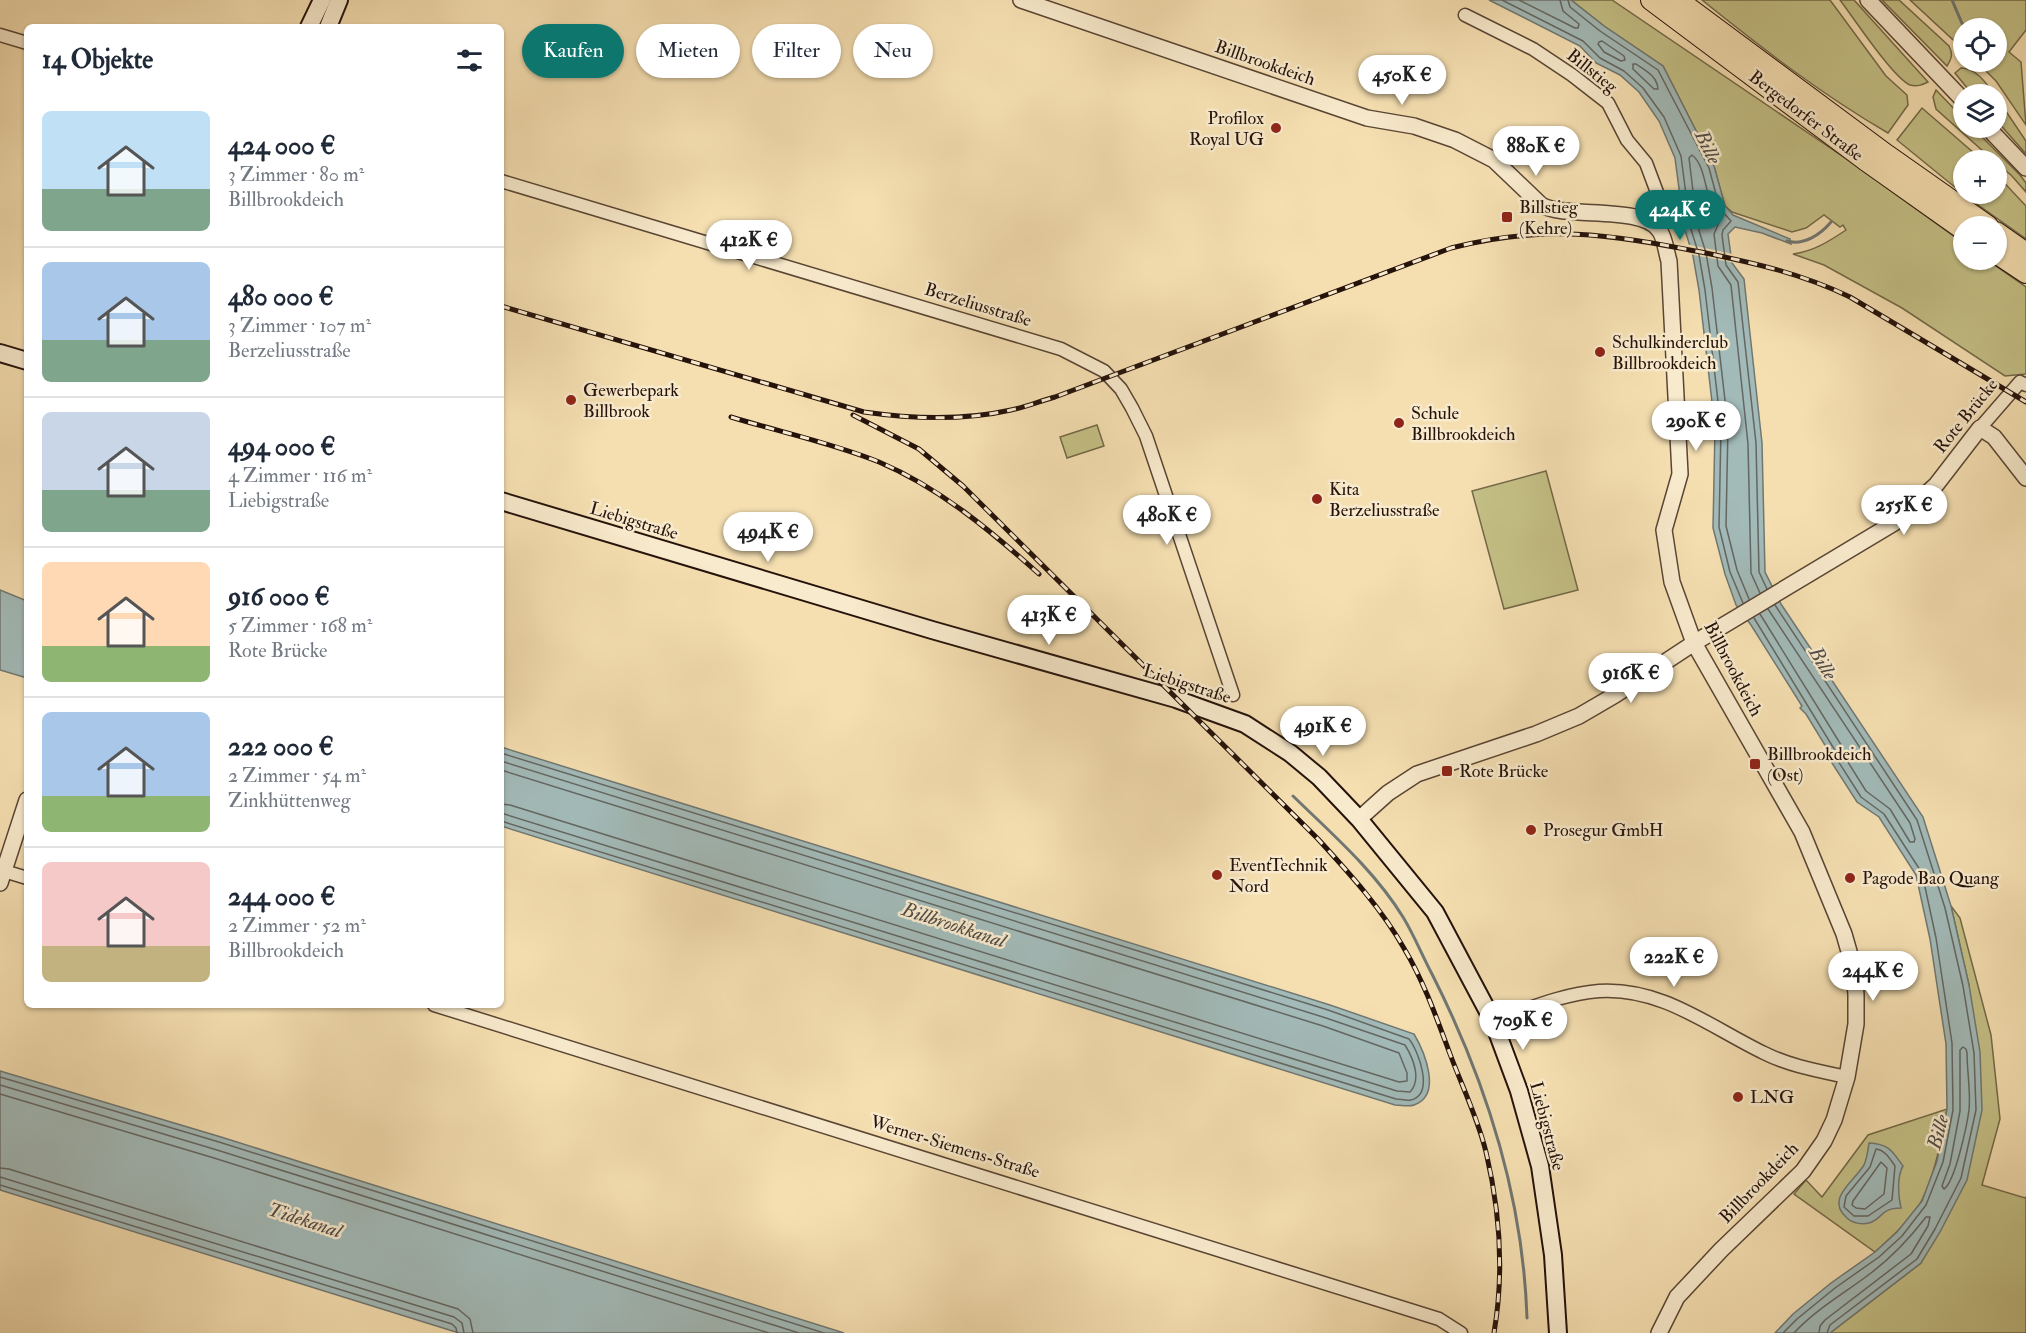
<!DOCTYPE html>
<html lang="de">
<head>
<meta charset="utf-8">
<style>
  :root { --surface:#fff; --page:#f2f2f3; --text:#1f2937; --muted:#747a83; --line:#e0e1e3; --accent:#0f766e }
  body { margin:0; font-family:"IM FELL Double Pica",serif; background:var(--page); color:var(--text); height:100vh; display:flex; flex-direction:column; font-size:22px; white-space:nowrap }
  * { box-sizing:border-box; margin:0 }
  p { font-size:20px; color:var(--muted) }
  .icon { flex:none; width:33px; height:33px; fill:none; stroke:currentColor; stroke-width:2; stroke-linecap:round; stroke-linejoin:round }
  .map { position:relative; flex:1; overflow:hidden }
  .drawer { position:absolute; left:24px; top:24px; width:480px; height:984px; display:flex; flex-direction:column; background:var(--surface); border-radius:9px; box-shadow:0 2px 4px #0004 }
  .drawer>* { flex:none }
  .hud { position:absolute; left:522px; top:24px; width:570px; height:54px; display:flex; gap:12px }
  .controls { position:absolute; left:1953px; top:18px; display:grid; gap:12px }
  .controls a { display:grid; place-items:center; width:54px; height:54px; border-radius:50%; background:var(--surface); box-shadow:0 2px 4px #0004; font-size:30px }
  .price { position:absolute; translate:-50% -51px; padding:0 14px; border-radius:21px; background:#fff; color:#222; font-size:20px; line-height:39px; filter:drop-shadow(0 2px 3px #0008) }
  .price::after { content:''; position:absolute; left:50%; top:36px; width:18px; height:14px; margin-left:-9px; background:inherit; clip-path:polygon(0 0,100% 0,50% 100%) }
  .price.on { background:var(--accent); color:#fff }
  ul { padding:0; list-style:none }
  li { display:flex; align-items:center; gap:18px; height:150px; padding:0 18px }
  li+li { border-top:2px solid var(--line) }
  li span { display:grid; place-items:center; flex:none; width:168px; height:120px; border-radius:9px; color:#555 }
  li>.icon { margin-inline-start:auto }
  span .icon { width:72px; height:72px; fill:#fffc; stroke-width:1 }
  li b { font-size:26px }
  h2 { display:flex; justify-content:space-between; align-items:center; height:72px; padding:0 18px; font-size:26px }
  .chip { padding:0 21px; border-radius:27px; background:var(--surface); box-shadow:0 2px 4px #0004; font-size:21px; line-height:54px }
  .chip.on { background:var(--accent); color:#fff }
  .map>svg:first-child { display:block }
</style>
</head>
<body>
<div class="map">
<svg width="2026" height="1333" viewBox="0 0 2026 1333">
  <rect width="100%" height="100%" fill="#f5dfb1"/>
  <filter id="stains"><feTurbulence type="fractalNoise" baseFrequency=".00333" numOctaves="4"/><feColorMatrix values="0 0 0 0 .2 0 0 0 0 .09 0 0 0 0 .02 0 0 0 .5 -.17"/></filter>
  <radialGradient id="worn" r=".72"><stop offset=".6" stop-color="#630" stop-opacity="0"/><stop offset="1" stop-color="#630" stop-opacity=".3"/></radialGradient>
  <g fill="#c4c086" stroke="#746948" stroke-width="1.5">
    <path d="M1571,0h41l239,162 112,81 1,17h23l39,27v87l-21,2 -103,-68 -78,-43 -31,-11c21,-3 35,-12 53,-24l-3,-5 -3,2 -16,-12 -18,13 -14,4 -60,-20 -7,-6 -11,-40 -51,-100 -59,-40z"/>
    <path d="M1702,0h128l56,76 21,19 1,10 -20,28c-67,-39 -125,-84 -186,-133z"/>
    <path d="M1840,0h14l74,82c-6,3 -11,5 -18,3 -17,-7 -57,-68 -70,-85z"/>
    <path d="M1882,0h17l50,46c4,8 3,12 -2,20z"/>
    <path d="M1910,0h116v30l-17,22 12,10 5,63 -30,-44 -19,-19h19v-34h-32l-1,21z"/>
    <path d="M1961,68c15,0 25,15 33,26h-22l-17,-21z"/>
    <path d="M1936,90l27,28 1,10h9l47,47 6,8v9l-15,-17 -14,-11 -1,-4h-3l-57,-51 -3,-12z"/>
    <path d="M1997,98l29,43v13l-29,-33z"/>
    <path d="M1922,108l60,52h-18v34h32l1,-19 29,31v33l-59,-42 -70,-57z"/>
    <path d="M1097,425l7,21 -37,12 -7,-21z"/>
    <path d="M1546,471l32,119 -74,19 -32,-118z"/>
    <path d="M1951,906l9,12 31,117 9,84 -18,66 43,13 1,-1v136h-196l91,-70 48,-278z"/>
    <path d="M1947,1109c-6,31 -11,62 -25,91 -9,19 -32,38 -47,52l-81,-58 12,-14 16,17 46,-62z"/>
  </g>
  <g fill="#a2bab8" stroke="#707773" stroke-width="1.5">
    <path d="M1489,0h82l33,26 59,40 51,100 11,40 8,9 57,24 1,5 -29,-11 -27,-6 -7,7 4,29 12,16 18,164 3,129 16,32 142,213 28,89 18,79 11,67 2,58 -15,70 -27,52 -19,31 -91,70h-55l18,-19 38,-31 44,-31 22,-20 25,-31 15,-40 10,-52 -1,-65 -16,-105 -14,-64 -37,-58 -22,-15 -25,-39 -1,-8 -25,-41 -6,-6 2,-2 -51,-81 -15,-20 -11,-31 -12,-46 2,-100 -16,-138 -6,-34 -9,-29 -9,-69 -16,-37 -20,-29 -19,-17 -24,-12 -16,-17z"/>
    <path d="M0,590l27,11v77l-27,-8z"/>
    <path d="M501,747l829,258 84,29c10,17 29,61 0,71 -5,2 -13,0 -19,0l-894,-279z"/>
    <path d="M0,1071l221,66 623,196h-385l-459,-143z"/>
    <path d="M1869,1143c20,1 23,8 34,23 -6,10 -5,30 -2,42 -21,0 -18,11 -32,15 -7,2 -17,0 -22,-5 -22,-19 6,-35 17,-53 3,-6 4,-15 5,-22z"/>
  </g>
  <path fill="#f5dfb1" d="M1686,244l47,10 2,9 -46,-9z"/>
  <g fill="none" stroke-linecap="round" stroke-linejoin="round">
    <g stroke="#646662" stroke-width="1.5">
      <path d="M1502,0l81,41 17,17 24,13 19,17 21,29 17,39 9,70 9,29 6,35 16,137 -2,100 11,45 13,31"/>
      <path d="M1519,0l56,28h3l1,-4 -16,-13 -3,-11"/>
      <path d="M1568,0l2,7 30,24 58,39 51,98 11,41 11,12 -8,9 -1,5 4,30 12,17 18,161 3,129 8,17"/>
      <path d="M1602,41l22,15 1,4 -4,1 -17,-9 -6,-8 1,-2z"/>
      <path d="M1633,64h3c10,7 21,12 22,25h-4l-21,-20z"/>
      <path d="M1749,599l-12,-29 -11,-44 2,-100 -16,-138 -6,-35 -9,-29 -8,-66 3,-3c16,12 12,48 28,65l-6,14 4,32 13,19 17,159 3,129 9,20"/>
      <path d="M1775,605l142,215 28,88 18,78 11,67 2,57 -15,68 -26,51 -18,30 -87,66 -3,8"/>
      <path d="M1760,614l83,134 3,11 20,32 24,18 20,33h4l1,-3 -5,-16 -142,-214"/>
      <path d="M1754,618l82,134 2,9 23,36 23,17 38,59 14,65 16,105 1,67 -10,52 -17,43 -24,31 -23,21 -44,31 -38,31 -14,14"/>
      <path d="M501,753l827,257 81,29c9,11 26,55 2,61 -4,1 -11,-1 -15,-1l-895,-278"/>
      <path d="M501,761l825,257 79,27c8,13 17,34 5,47l-13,-1 -896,-278"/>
      <path d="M501,770l822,256 76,27 8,20v8l-8,1 -889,-277 -9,-1"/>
      <path d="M1963,1047l3,2 1,4c0,19 4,39 2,57 -2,15 -14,72 -25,79l-2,-3 8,-22 10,-53v-61z"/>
      <path d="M0,1077l219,65 605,191"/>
      <path d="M0,1085l217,65 582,183"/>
      <path d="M0,1094l214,64 555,175"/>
      <path d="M1876,1149c9,1 14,10 19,17l-3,34 -24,16h-14l-10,-9 2,-11 24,-29z"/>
      <path d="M1881,1162l6,6 -3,26 -19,15 -9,-1 -4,-3 1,-4z"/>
      <path d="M0,1168l9,1 449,140 12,10 3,14"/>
      <path d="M0,1177l454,140 8,6 2,10"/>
      <path d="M0,1185l452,139 4,4 1,5"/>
      <path d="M1794,1333c22,-24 51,-40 77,-60 21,-16 39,-35 55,-56h4l-2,9 -17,28 -86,66 -5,6 -1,7"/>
    </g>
    <g stroke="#707773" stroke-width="3">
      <path d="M1952,0l12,28"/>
      <path d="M1787,241c17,5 34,-7 44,-19"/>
      <path d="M1293,796c39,38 81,74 110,121 11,18 19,38 29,57 54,107 91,222 95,344"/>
    </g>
    <g stroke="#594534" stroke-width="15">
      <g id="minor">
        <path d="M1465,15l68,34 39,26 36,28 19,37 19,23 12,32 1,34"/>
        <path d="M0,35l27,8"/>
        <path d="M501,181l560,168 43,22 17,18 11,19 14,28 87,259"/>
        <path d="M1980,428l40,-46 6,3"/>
        <path d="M4,871l23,7"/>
        <path d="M434,1005l1005,314 22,14"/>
        <path d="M1493,1021c35,-12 69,-27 106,-30 63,-4 111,36 165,62 26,13 55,18 83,24"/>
      </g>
    </g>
    <g stroke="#594534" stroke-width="18">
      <g id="tertiary">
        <path d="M1021,0l346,118 47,8 41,14 39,20 47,45c25,14 101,0 118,25 6,7 7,22 10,31l11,213 -16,56 8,52 22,61 108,189 42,102 10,35 2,26v29l-9,53 -13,43 -10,21 -21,30 -82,79 -44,47 -18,36"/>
        <path d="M1868,0l96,101"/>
        <path d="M1988,128l38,40"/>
        <path d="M1359,819l29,-26 29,-19 119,-40 43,-18 36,-21 79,-52 200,-120 42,-38 44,-57 14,9 32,41"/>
        <path d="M0,883l27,-83"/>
      </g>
    </g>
    <g stroke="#25120b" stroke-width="20">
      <g id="secondary">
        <path d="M309,27l13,-27"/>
        <path d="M328,27l11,-27"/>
        <path d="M0,353l27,8"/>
        <path d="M501,501l431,129 244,69 69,25 45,29 29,24 40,42 76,93 58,109 26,70 21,75 13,89 5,78"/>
      </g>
    </g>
    <g stroke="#25120b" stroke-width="22">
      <g id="trunk">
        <path d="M1651,0l214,160 99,70"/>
        <path d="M1678,0l209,155 101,71"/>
        <path d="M1996,232l30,21"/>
        <path d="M1996,253l30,20"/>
      </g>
    </g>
    <use href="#minor" stroke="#f8eacc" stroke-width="12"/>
    <use href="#tertiary" stroke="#f8eacc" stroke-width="15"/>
    <use href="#secondary" stroke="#f8eacc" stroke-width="16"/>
    <use href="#trunk" stroke="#f5dfb1" stroke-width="20"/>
    <g stroke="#25120b" stroke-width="5">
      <g id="rail">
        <path d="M501,306l363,106c49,7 98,9 147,-2 15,-3 29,-9 44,-13l396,-149c94,-24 157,-14 250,4 53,11 99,21 149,45l176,105"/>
        <path d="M853,415l66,34 44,37 355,353c32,35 64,70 87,111 19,32 32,69 45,104 12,32 28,65 36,98 14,59 18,122 8,181"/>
        <path d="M731,417c49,15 101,26 148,45 61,26 112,69 160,112"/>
      </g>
    </g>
    <use href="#rail" stroke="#f8eacc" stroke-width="3" stroke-dasharray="9" stroke-linecap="butt"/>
  </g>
  <g fill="#8f2418" stroke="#f8eacc" stroke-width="2">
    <circle cx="1276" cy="128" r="6"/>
    <rect x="1501" y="211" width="12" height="12" rx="3"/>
    <circle cx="1600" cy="352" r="6"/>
    <circle cx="571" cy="400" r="6"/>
    <circle cx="1399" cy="423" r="6"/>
    <circle cx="1317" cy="499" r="6"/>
    <rect x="1749" y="758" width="12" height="12" rx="3"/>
    <rect x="1441" y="765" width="12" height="12" rx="3"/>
    <circle cx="1531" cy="830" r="6"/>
    <circle cx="1217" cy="875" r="6"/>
    <circle cx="1850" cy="878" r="6"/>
    <circle cx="1738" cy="1097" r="6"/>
  </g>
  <g text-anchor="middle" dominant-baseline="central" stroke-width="5" stroke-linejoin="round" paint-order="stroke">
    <g font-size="18" fill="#25120b" stroke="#f8eacc">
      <text transform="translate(1265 63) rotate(19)">Billbrookdeich</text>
      <text transform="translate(1592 71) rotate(38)">Billstieg</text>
      <text transform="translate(1806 116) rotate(37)">Bergedorfer Straße</text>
      <text transform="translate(978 305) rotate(17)">Berzeliusstraße</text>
      <text transform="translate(1966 416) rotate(-51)">Rote Brücke</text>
      <text transform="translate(634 521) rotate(17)">Liebigstraße</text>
      <text transform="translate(1733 669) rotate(62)">Billbrookdeich</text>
      <text transform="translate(1187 684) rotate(18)">Liebigstraße</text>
      <text transform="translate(1547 1126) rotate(75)">Liebigstraße</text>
      <text transform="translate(955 1147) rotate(17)">Werner-Siemens-Straße</text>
      <text transform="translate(1759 1183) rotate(-46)">Billbrookdeich</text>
    </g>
    <g font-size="18" fill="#25120b" stroke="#f8eacc" text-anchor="start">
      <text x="1264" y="118" text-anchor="end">Profilox<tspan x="1264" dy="21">Royal UG</tspan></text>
      <text x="1519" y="207">Billstieg<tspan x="1519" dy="21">(Kehre)</tspan></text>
      <text x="1612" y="342">Schulkinderclub<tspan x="1612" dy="21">Billbrookdeich</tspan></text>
      <text x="583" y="390">Gewerbepark<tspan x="583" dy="21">Billbrook</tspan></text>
      <text x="1411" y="413">Schule<tspan x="1411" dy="21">Billbrookdeich</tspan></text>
      <text x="1329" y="489">Kita<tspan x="1329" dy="21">Berzeliusstraße</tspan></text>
      <text x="1767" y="754">Billbrookdeich<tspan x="1767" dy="21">(Ost)</tspan></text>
      <text x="1459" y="771">Rote Brücke</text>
      <text x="1543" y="830">Prosegur GmbH</text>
      <text x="1229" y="865">EventTechnik<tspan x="1229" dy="21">Nord</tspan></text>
      <text x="1862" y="878">Pagode Bao Quang</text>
      <text x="1750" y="1097">LNG</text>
    </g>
    <g font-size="20" font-style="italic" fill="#514d48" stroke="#f8eacc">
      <text transform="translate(1708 147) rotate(64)">Bille</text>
      <text transform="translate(1823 663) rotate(59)">Bille</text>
      <text transform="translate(954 925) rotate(18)">Billbrookkanal</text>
      <text transform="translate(1938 1132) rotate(-75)">Bille</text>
      <text transform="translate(305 1220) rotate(18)">Tidekanal</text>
    </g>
  </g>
  <rect width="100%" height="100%" filter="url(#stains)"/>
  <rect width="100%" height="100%" fill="url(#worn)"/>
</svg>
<div class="controls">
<a><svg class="icon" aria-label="locate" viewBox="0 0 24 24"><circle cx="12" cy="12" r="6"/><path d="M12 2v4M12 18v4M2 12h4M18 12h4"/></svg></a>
<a><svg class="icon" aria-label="layers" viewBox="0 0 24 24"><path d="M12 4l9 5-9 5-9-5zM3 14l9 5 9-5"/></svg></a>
<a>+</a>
<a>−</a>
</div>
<b class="price" style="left:1402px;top:106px">450K €</b>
<b class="price" style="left:1536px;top:177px">880K €</b>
<b class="price on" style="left:1680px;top:241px">424K €</b>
<b class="price" style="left:749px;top:271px">412K €</b>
<b class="price" style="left:1696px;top:452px">290K €</b>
<b class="price" style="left:1904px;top:536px">255K €</b>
<b class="price" style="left:1167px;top:546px">480K €</b>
<b class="price" style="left:768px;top:563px">494K €</b>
<b class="price" style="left:1049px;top:646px">413K €</b>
<b class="price" style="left:1631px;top:704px">916K €</b>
<b class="price" style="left:1323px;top:757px">491K €</b>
<b class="price" style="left:1674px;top:988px">222K €</b>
<b class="price" style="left:1873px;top:1002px">244K €</b>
<b class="price" style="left:1523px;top:1051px">709K €</b>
<div class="hud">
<a class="chip on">Kaufen</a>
<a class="chip">Mieten</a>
<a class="chip">Filter</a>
<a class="chip">Neu</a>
</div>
<section class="drawer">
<h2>14 Objekte<svg class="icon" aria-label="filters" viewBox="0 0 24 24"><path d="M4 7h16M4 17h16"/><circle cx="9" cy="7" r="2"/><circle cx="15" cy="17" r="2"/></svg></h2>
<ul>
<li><span style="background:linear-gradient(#bfe0f5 65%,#7fa58c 0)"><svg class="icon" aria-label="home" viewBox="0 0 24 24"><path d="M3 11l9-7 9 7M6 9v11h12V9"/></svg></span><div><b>424 000 €</b><p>3 Zimmer · 80 m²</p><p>Billbrookdeich</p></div></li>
<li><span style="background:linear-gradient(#a9c7e8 65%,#7fa58c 0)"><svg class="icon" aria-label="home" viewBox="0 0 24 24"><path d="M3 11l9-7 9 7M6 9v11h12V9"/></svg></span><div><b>480 000 €</b><p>3 Zimmer · 107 m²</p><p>Berzeliusstraße</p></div></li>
<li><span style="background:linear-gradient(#c9d6e8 65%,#7fa58c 0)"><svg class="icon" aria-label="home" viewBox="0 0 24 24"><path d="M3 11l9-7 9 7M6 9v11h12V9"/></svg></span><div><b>494 000 €</b><p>4 Zimmer · 116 m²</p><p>Liebigstraße</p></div></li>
<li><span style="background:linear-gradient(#ffd9b3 70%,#8fb573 0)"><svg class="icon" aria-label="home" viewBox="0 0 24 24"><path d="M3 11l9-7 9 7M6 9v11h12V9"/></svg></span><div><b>916 000 €</b><p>5 Zimmer · 168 m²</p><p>Rote Brücke</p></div></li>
<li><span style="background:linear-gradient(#a9c7e8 70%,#8fb573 0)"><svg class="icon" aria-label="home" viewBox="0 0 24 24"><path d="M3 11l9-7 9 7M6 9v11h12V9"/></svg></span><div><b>222 000 €</b><p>2 Zimmer · 54 m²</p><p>Zinkhüttenweg</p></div></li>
<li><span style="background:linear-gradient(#f6c9c9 70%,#c2b280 0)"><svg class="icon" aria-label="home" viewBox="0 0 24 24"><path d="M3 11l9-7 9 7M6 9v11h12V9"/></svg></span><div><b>244 000 €</b><p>2 Zimmer · 52 m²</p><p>Billbrookdeich</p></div></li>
</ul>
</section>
</div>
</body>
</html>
